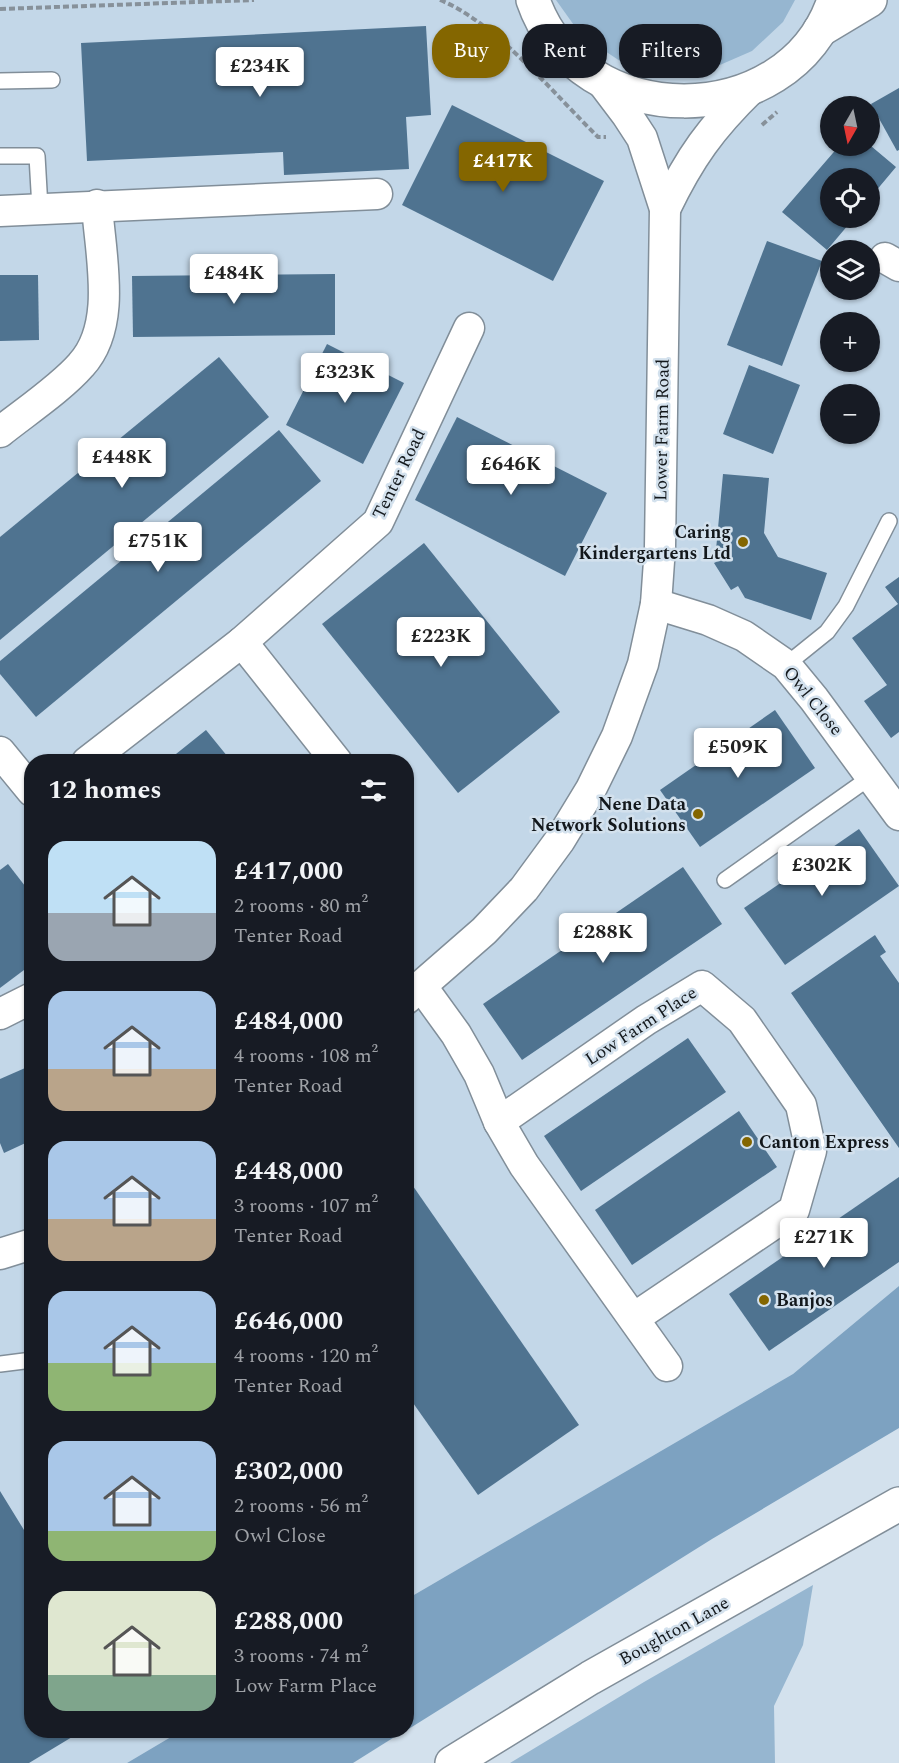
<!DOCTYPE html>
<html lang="en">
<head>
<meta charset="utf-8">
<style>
  :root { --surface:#171b24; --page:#242831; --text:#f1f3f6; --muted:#9ea1a6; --accent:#846600 }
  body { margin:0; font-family:Spectral,serif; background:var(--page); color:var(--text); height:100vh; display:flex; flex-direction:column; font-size:22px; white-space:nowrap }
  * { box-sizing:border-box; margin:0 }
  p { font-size:20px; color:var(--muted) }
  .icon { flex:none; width:33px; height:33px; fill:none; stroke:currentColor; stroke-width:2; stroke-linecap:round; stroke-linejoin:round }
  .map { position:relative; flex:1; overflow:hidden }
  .sheet { position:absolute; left:24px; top:754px; width:390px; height:984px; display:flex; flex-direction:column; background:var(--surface); border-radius:24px; box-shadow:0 2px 4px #0004 }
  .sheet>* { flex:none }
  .hud { position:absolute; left:432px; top:24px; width:376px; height:54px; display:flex; gap:12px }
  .needle { width:39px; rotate:189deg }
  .buttons { position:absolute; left:820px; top:96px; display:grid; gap:12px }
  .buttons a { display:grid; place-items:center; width:60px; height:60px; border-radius:50%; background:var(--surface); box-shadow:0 2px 4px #0004; font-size:30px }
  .price { position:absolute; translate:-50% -51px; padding:0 14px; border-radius:6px; background:#fff; color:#222; font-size:20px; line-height:39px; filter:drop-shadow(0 2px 3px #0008) }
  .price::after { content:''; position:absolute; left:50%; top:36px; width:18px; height:14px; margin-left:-9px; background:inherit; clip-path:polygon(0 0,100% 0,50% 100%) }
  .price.current { background:var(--accent); color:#fff }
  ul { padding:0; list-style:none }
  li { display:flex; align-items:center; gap:18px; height:150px; padding:0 24px }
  li span { display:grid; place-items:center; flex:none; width:168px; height:120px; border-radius:18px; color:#555 }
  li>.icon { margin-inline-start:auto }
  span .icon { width:72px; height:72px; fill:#fffc; stroke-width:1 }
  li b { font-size:26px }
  h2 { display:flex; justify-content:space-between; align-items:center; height:72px; padding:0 24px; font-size:26px }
  .chip { padding:0 21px; border-radius:24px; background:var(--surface); box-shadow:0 2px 4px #0004; font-size:21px; line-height:54px }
  .chip.current { background:var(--accent); color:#fff }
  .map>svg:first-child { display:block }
</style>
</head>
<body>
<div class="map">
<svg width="899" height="1763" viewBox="0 0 899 1763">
  <rect width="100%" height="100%" fill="#d3e1ed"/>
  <path fill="#c3d7e8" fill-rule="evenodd" d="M0,0h899v1286l-106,88 -386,225 -1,-837h-374v969h149l-54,32h-127zM831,106h39v40h-39zM831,178h39v40h-39zM831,250h39v40h-39zM831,322h39v40h-39zM831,394h39v40h-39z"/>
  <g fill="#96b6d0">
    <path d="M556,0h239l-12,22 -31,29 -39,17 -47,5 -46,-12 -39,-26z"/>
    <path d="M813,1585l-10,60 -29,61 1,57h-265l134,-81z"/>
  </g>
  <g fill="#7da2c1">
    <path d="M899,1286v142l-187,111 -305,191v-131l386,-225z"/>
    <path d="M181,1731h223l-51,32h-226z"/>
  </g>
  <g fill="#4f7390">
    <path d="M426,26l5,89 -25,2 3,52 -125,6 -1,-23 -196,9 -6,-118z"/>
    <path d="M899,88v62l-2,1 -26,-47z"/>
    <path d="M452,105l152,76 -51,100 -151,-76z"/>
    <path d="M839,146h32l25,21 -26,31v-20h-39v40h23l-27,32 -45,-38z"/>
    <path d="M767,241l55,20 -40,105 -55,-21z"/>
    <path d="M335,274v61l-202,2 -1,-61z"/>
    <path d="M0,275h38l1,65 -39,1z"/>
    <path d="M327,344l77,39 -41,81 -77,-39z"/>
    <path d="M219,357l50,60 -269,223v-103z"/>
    <path d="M749,365l51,20 -27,69 -50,-20z"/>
    <path d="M457,417l150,76 -42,83 -150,-76z"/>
    <path d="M279,430l42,51 -285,236 -36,-43v-13z"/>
    <path d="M723,474l46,4 -5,55 14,24 49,16 -16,47 -66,-22 -7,-12 -7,4 -17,-27 8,-4 -6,-9z"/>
    <path d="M424,543l136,169 -102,81 -136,-169z"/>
    <path d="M899,577v155l-8,6 -27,-37 23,-16 -35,-47 46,-34 -13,-17z"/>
    <path d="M775,710l40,58 -115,79 -40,-57z"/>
    <path d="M206,730l26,32h-66z"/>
    <path d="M859,829l40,57 -114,79 -41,-57z"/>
    <path d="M8,864l24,31v69l-32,24v-118z"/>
    <path d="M683,867l39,57 -200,136 -39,-56z"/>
    <path d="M875,935l11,17 -6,4 19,27v165l-108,-155z"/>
    <path d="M688,1038l38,54 -145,99 -37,-55z"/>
    <path d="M32,1065v75l-28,13 -4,-10v-64z"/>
    <path d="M739,1111l38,56 -145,98 -37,-55z"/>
    <path d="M406,1176l173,249 -101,70 -72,-102z"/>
    <path d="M899,1177v85l-130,89 -40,-57z"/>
    <path d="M0,1491l32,52v188h50l-53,32h-29z"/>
  </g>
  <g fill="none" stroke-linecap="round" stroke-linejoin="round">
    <g stroke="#818e99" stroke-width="18">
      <g id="lane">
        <path d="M0,81l52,-1"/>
        <path d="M0,156h37l3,52"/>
        <path d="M786,665l41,-33 19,-26 43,-85"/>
        <path d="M725,880l147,-104"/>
        <path d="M0,1364l32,-4"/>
      </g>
    </g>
    <g stroke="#818e99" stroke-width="33">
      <g id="street">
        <path d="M665,209c25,-52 46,-81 87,-121"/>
        <path d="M0,211l377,-17"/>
        <path d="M885,258l14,8"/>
        <path d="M0,432c25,-20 61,-44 81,-67 37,-40 19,-111 16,-160"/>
        <path d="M656,604l52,16 36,16 42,29 28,34 85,116"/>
        <path d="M242,642l95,120"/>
        <path d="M0,752l32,39"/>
        <path d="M87,762l155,-120 136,-120 91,-194"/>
        <path d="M422,987l34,47 23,40 20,48 25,43 143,201"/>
        <path d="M406,999l78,-68 40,-42 36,-49 31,-51 26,-53 26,-72 13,-60 4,-57 5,-338 -23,-71 -15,-23 -28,-37"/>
        <path d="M0,1014l32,-16"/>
        <path d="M499,1122l147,-102 56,-34 40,34 59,85 10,46 -17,59 -160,108"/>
        <path d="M0,1254l32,-10"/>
      </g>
    </g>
    <g stroke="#818e99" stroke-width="36">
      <path id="secondary" d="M452,1763l138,-85 309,-174"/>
    </g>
    <g stroke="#818e99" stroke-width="36">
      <g id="primary">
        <path d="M533,0c46,134 256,135 301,0"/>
        <path d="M820,30l50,-30"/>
      </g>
    </g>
    <g stroke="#87919a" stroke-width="4" stroke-dasharray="6 3" stroke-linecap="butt">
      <path d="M440,0c55,22 114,94 158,137h8"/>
      <path d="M0,9l254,-9"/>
      <path d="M762,125l15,-13"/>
    </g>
    <use href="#lane" stroke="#fff" stroke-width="15"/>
    <use href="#street" stroke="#fff" stroke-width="30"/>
    <use href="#secondary" stroke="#fff" stroke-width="33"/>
    <use href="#primary" stroke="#fff" stroke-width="33"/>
  </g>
  <g fill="#846600" stroke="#d3e1ed" stroke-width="2">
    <circle cx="743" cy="542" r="6"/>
    <circle cx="698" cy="814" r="6"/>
    <circle cx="747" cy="1142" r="6"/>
    <circle cx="764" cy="1300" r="6"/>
  </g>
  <g text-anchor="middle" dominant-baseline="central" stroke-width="5" stroke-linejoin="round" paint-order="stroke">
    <g font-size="18" fill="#13181c" stroke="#d3e1ed">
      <text transform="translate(662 430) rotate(-89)">Lower Farm Road</text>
      <text transform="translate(399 474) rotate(-64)">Tenter Road</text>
      <text transform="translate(813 701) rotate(51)">Owl Close</text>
      <text transform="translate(641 1026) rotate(-33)">Low Farm Place</text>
      <text transform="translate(674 1631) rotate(-29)">Boughton Lane</text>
    </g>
    <g font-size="18" font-weight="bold" fill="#13181c" stroke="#d3e1ed" text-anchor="end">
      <text x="731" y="532">Caring<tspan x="731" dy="21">Kindergartens Ltd</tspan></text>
      <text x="686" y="804">Nene Data<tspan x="686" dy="21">Network Solutions</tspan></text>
      <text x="759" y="1142" text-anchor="start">Canton Express</text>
      <text x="776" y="1300" text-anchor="start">Banjos</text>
    </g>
  </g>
</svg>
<div class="buttons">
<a><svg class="needle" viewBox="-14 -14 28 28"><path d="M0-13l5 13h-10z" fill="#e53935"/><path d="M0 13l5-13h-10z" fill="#9ea1a6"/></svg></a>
<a><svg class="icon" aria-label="locate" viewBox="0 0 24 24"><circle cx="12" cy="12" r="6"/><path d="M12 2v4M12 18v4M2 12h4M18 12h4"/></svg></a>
<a><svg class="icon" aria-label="layers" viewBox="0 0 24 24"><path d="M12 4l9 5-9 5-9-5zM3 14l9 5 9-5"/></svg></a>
<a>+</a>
<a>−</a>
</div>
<b class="price" style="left:260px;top:98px">£234K</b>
<b class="price current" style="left:503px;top:193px">£417K</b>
<b class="price" style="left:234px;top:305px">£484K</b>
<b class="price" style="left:345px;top:404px">£323K</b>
<b class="price" style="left:122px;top:489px">£448K</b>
<b class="price" style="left:511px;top:496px">£646K</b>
<b class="price" style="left:158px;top:573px">£751K</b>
<b class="price" style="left:441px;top:668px">£223K</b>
<b class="price" style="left:738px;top:779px">£509K</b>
<b class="price" style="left:822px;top:897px">£302K</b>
<b class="price" style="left:603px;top:964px">£288K</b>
<b class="price" style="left:824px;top:1269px">£271K</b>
<div class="hud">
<a class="chip current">Buy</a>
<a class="chip">Rent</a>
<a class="chip">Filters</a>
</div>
<section class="sheet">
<h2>12 homes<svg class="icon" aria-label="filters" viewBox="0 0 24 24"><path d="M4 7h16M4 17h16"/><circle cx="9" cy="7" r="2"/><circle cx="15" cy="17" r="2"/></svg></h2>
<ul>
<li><span style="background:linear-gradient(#bfe0f5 60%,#9aa5b1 0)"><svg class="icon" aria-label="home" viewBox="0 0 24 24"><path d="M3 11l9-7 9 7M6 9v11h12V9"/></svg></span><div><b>£417,000</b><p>2 rooms · 80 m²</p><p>Tenter Road</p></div></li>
<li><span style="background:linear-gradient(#a9c7e8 65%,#b9a48a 0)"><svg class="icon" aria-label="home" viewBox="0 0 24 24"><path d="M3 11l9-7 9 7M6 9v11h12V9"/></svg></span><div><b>£484,000</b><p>4 rooms · 108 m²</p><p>Tenter Road</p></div></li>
<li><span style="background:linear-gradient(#a9c7e8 65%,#b9a48a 0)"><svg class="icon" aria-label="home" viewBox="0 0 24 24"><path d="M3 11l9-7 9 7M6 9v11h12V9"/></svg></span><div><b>£448,000</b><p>3 rooms · 107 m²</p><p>Tenter Road</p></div></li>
<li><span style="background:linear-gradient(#a9c7e8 60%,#8fb573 0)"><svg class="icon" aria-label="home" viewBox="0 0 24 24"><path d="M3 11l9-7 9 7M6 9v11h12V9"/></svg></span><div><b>£646,000</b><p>4 rooms · 120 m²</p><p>Tenter Road</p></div></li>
<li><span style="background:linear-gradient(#a9c7e8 75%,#8fb573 0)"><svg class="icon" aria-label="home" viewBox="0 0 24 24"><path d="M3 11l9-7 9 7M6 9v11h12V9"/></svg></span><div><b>£302,000</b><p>2 rooms · 56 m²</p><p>Owl Close</p></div></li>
<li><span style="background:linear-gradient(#dfe7d0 70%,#7fa58c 0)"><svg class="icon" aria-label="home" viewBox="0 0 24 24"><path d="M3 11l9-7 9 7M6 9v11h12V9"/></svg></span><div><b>£288,000</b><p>3 rooms · 74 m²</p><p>Low Farm Place</p></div></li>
</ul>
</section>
</div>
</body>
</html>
